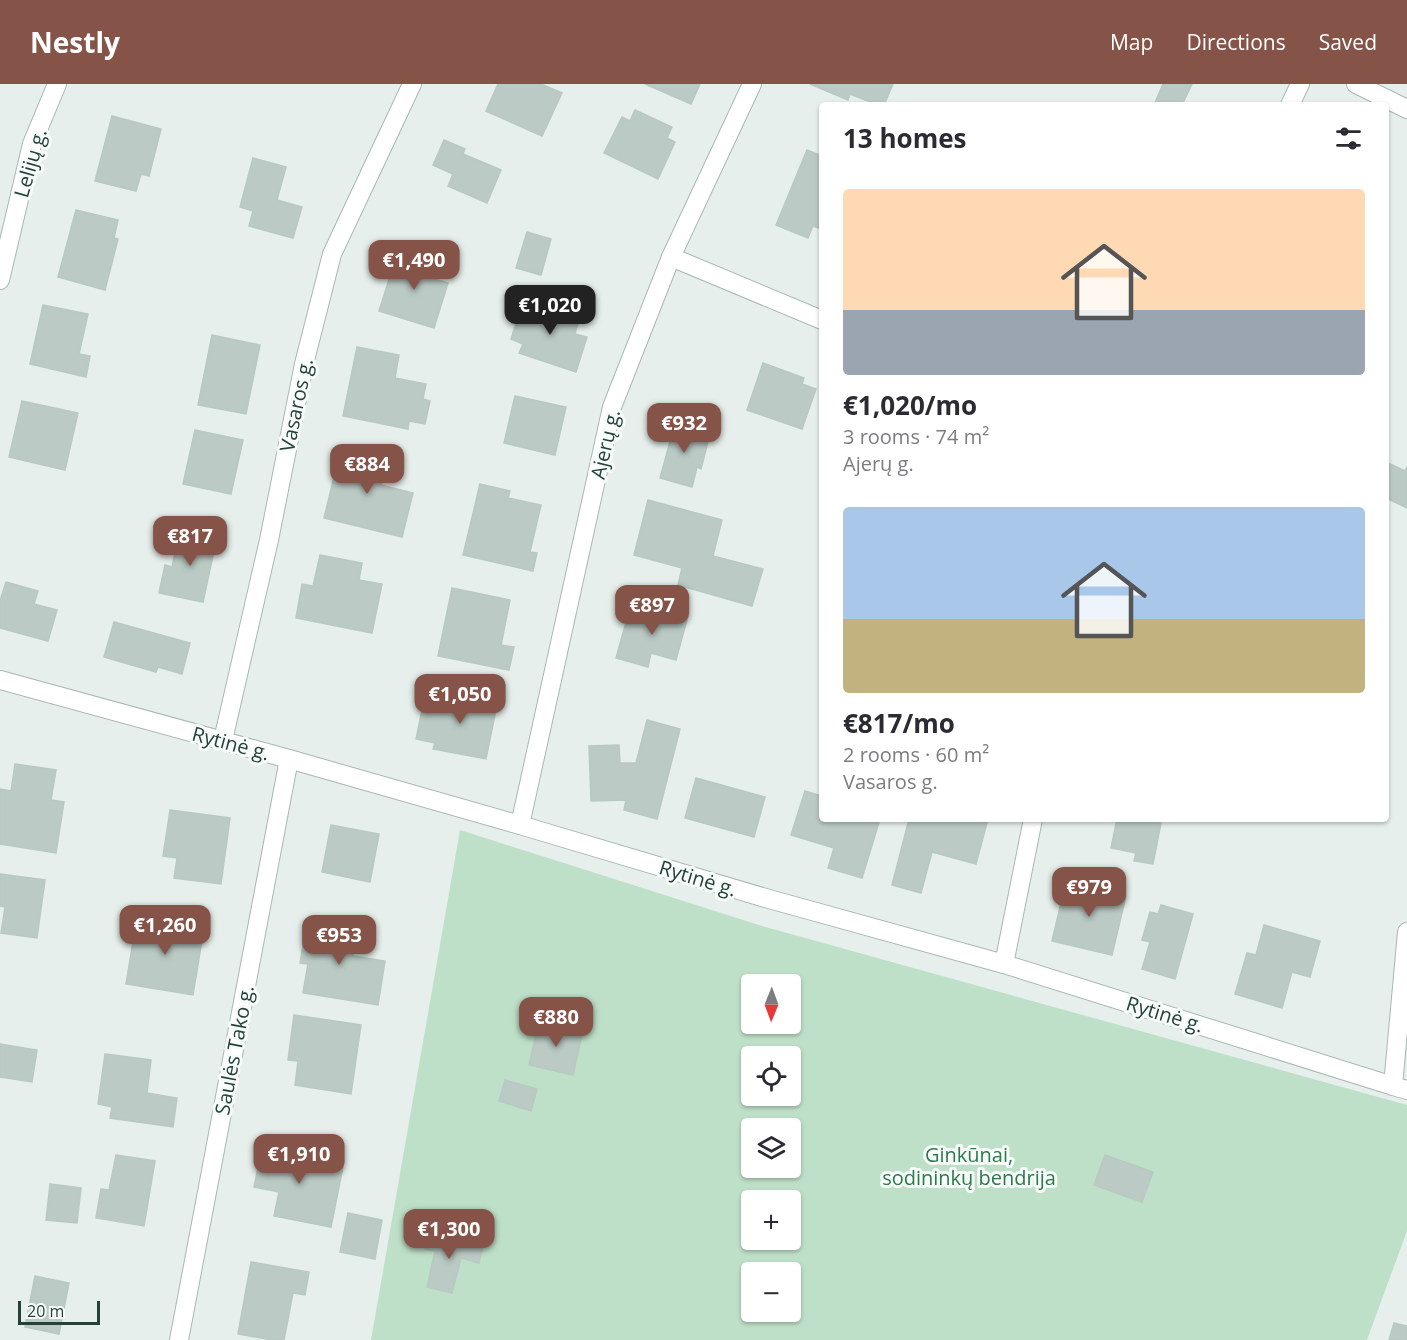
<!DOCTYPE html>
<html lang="en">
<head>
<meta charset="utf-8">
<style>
  :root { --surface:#fff; --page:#f7f7f7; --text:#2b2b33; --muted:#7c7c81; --accent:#855347 }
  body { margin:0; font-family:"Open Sans",sans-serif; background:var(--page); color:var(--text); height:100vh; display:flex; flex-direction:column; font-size:22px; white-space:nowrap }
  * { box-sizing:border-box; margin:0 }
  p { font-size:20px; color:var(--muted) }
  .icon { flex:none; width:33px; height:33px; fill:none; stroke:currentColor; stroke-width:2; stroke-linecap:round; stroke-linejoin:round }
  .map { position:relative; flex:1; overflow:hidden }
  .panel { position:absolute; left:819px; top:18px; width:570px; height:720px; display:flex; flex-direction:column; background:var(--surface); border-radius:6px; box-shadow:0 2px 4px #0004 }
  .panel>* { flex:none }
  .needle { width:39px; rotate:181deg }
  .controls { position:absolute; left:741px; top:890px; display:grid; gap:12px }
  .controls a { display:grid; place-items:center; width:60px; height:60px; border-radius:6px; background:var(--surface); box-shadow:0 2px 4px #0004; font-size:30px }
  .scale { position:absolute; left:18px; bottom:15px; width:82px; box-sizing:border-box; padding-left:6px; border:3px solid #24423a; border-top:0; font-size:16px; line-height:21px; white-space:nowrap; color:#24423a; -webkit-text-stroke:4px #f7fbf9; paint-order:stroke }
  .price { position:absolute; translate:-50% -51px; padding:0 14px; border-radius:12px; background:var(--accent); color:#fff; font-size:20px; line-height:39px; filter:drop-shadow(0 2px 3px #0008) }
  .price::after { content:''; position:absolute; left:50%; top:36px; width:18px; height:14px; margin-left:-9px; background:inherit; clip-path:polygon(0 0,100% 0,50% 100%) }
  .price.selected { background:#222; color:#fff }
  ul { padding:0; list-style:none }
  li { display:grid; align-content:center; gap:12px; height:318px; padding:0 24px }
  li span { display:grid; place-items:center; height:186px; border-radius:6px; color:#555 }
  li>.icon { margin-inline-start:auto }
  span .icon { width:108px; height:108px; fill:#fffc; stroke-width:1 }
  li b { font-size:26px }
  h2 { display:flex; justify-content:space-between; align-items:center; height:72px; padding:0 24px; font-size:26px }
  header { display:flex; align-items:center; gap:36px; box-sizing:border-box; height:84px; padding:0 30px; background:var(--accent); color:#fff }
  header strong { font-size:28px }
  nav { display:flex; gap:33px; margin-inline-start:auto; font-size:21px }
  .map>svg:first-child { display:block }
</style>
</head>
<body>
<header>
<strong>Nestly</strong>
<nav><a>Map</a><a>Directions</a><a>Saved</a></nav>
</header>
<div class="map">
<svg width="1407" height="1256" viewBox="0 0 1407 1256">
  <rect width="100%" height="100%" fill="#e6efeb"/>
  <path fill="#bfe0c8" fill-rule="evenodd" d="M460,746l302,96 645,179v126l-40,109h-996zM752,900h38v39h-38zM752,972h38v39h-38zM752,1044h38v39h-38zM752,1116h38v39h-38zM752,1188h38v39h-38z"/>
  <g fill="#bbcac4" stroke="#b8c9c2" stroke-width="1.5">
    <path d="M498,0h43l21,9 -20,43 -56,-25z"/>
    <path d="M645,0h55l-9,20z"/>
    <path d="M810,0h83l-9,21h-6l-28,-11 -2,6z"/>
    <path d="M1163,0h29l-10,21h-28z"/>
    <path d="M635,26l37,17 -5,11 8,4 -17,37 -54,-26 18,-36 8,4z"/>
    <path d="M112,32l49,13 -12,47 -8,-2 -5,17 -41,-10z"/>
    <path d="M444,56l21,9 -2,5 38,16 -14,33 -39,-17 5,-12 -20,-9z"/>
    <path d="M807,66l15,6v71l-1,2 -8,-3 -5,12 -32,-13z"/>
    <path d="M253,74l33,9 -9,33 25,7 -9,31 -44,-12 4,-15 -13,-4z"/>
    <path d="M76,126l42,10 -4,18 4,1 -13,51 -47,-13z"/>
    <path d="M527,148l24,7 -10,36 -25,-7z"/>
    <path d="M398,167l38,12 -5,15 17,5 -14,45 -55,-17z"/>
    <path d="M534,215l36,12 -2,8 10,4 -3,11 12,3 -11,35 -57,-19 4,-9 -12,-5 9,-28 9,3z"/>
    <path d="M43,221l45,9 -9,40 11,2 -4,21 -56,-13z"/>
    <path d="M212,251l48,10 -14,69 -48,-9z"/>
    <path d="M357,263l42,8 -4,23 31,6 -3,15 7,2 -5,23 -16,-3 -1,8 -65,-13z"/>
    <path d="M763,279l41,15 -2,6 14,5 -14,40 -55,-19z"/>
    <path d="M515,312l51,11 -11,48 -51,-12z"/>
    <path d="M22,317l56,12 -13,57 -56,-13z"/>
    <path d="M668,338l42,12 -9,35 -4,-2 -5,20 -32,-9 11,-40 -7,-1z"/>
    <path d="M195,346l48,10 -12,54 -48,-10z"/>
    <path d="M341,364l47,11 -7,26 32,8 -11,44 -78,-19z"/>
    <path d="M1386,378l19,9 2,-4v41l-21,-10z"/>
    <path d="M480,400l30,7 -2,7 33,7 -11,47 7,1 -4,18 -70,-16z"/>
    <path d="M648,416l74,20 -9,36 50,13 -11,37 -74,-21 4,-17 -48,-13z"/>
    <path d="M180,445l37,8 -14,65 -44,-9 6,-28 7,2z"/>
    <path d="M320,471l42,8 -3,17 23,4 -10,49 -76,-15 6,-34 11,2z"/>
    <path d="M6,498l32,9 -4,13 23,6 -9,31 -48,-13v-27z"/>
    <path d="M452,504l58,12 -9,45 13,2 -5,23 -71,-14z"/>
    <path d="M642,520l46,12 -12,44 -25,-7 -3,14 -32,-9 12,-43 11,3z"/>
    <path d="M114,538l76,21 -8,31 -24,-7 -2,5 -52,-15z"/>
    <path d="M453,607l45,9 -12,59 -53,-10 2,-6 -19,-4 7,-34 27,5z"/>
    <path d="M647,636l33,9 -23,90 -33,-9 2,-10 -35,1 -2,-55 30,-1 1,18h16z"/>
    <path d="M15,680l41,6 -5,30 13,2 -8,51 -56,-9v-55l11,2z"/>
    <path d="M696,694l69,19 -11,40 -69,-19z"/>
    <path d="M805,707l17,5v23h58l-18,59 -34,-10 6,-20 -43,-13z"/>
    <path d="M170,726l60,8 -9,66 -47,-6 3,-20 -14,-2z"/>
    <path d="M909,735h79l-12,45 -44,-12 -11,41 -29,-8z"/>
    <path d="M1117,735h24l20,4 -8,41 -19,-3 2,-8 -25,-5z"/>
    <path d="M331,741l48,9 -9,48 -48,-10z"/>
    <path d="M0,790l45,6 -8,58 -36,-5 4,-26 -5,-1z"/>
    <path d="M1066,798l60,14 -14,59 -60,-14z"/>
    <path d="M1161,821l32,9 -18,65 -33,-10 8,-27 -8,-2 8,-28 8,2z"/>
    <path d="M137,833l67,11 -11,67 -67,-11z"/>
    <path d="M307,838l50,8 -4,26 32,5 -7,44 -75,-12 5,-29 -8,-1z"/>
    <path d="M1264,841l56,16 -10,36 -18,-5 -10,36 -47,-14 12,-41 9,2z"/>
    <path d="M294,931l67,10 -10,69 -56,-9 3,-24 -10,-1z"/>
    <path d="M539,937l44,9 -10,45 -44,-10z"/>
    <path d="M0,960l37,6 -5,32 -32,-5z"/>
    <path d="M105,970l46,6 -4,33 30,5 -4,29 -63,-9 2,-11 -14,-3z"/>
    <path d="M505,996l32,9 -6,22 -32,-10z"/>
    <path d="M263,1059l43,9 -2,7 39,8 -12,60 -57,-11 5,-24 -25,-5z"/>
    <path d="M116,1071l39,6 -11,65 -48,-8 5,-29 8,1z"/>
    <path d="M1105,1071l48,17 -11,30 -48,-17z"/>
    <path d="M50,1100l31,4 -4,35 -31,-3z"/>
    <path d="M348,1129l34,7 -7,39 -35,-7z"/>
    <path d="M428,1149l55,13 -4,17 -18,-5 -9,35 -25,-6 8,-36 -10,-2z"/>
    <path d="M251,1178l58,10 -4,23 -12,-2 -9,47h-12l-34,-6z"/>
    <path d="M35,1192l34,7 -10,51 -34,-7z"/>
    <path d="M1394,1239l13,3v14h-18z"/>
  </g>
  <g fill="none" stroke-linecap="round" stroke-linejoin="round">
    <g stroke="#a8b8b2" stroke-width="20">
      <g id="minor">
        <path d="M1356,0l51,25"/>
        <path d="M1290,21l10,-21"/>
        <path d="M671,173l151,63"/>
        <path d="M0,196l32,-136 25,-60"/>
        <path d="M0,596l289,79 231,66 249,74 235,65 389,122"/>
        <path d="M223,656l46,-200 35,-176 28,-110 80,-170"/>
        <path d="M520,741l92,-418 59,-150 81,-173"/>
        <path d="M1407,848l-14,154 14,4"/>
        <path d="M1004,880l29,-145"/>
        <path d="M179,1256l110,-581"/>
      </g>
    </g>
    <use href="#minor" stroke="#fff" stroke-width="18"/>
  </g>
  <g text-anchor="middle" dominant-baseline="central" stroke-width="6" stroke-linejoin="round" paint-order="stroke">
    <g font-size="20" fill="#24423a" stroke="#f7fbf9">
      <text transform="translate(30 79) rotate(-74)">Lelijų g.</text>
      <text transform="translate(296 321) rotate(-78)">Vasaros g.</text>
      <text transform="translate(605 360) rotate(-77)">Ajerų g.</text>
      <text transform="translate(231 659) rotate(15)">Rytinė g.</text>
      <text transform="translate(698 794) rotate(17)">Rytinė g.</text>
      <text transform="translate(1165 930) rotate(17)">Rytinė g.</text>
      <text transform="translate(234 966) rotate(-79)">Saulės Tako g.</text>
    </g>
    <g font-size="20" fill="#2d7a4b" stroke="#f7fbf9">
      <text x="969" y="1070">Ginkūnai,<tspan x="969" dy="23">sodininkų bendrija</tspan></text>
    </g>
  </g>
</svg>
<div class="controls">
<a><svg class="needle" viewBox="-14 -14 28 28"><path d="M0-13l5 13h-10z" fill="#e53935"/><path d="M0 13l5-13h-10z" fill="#7c7c81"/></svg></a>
<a><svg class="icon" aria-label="locate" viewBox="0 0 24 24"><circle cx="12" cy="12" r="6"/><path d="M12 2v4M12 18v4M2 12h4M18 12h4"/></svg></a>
<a><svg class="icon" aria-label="layers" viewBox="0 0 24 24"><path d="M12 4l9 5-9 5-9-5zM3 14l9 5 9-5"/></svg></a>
<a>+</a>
<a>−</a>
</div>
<div class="scale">20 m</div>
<b class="price" style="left:414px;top:207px">€1,490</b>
<b class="price selected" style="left:550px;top:252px">€1,020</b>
<b class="price" style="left:684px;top:370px">€932</b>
<b class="price" style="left:367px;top:411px">€884</b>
<b class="price" style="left:190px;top:483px">€817</b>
<b class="price" style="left:652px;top:552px">€897</b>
<b class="price" style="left:460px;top:641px">€1,050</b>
<b class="price" style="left:1089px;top:834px">€979</b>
<b class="price" style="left:165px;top:872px">€1,260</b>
<b class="price" style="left:339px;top:882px">€953</b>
<b class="price" style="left:556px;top:964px">€880</b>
<b class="price" style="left:299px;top:1101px">€1,910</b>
<b class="price" style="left:449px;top:1176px">€1,300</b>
<section class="panel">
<h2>13 homes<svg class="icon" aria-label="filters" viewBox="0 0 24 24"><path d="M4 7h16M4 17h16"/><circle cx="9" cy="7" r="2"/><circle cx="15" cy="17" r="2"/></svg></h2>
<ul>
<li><span style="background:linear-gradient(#ffd9b3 65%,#9aa5b1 0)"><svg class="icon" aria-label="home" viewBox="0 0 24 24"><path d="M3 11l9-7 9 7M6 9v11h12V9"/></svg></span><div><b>€1,020/mo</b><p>3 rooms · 74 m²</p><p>Ajerų g.</p></div></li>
<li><span style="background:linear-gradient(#a9c7e8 60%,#c2b280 0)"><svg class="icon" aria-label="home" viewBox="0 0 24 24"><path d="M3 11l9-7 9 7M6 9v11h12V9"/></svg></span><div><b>€817/mo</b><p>2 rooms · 60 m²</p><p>Vasaros g.</p></div></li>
</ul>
</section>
</div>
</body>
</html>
